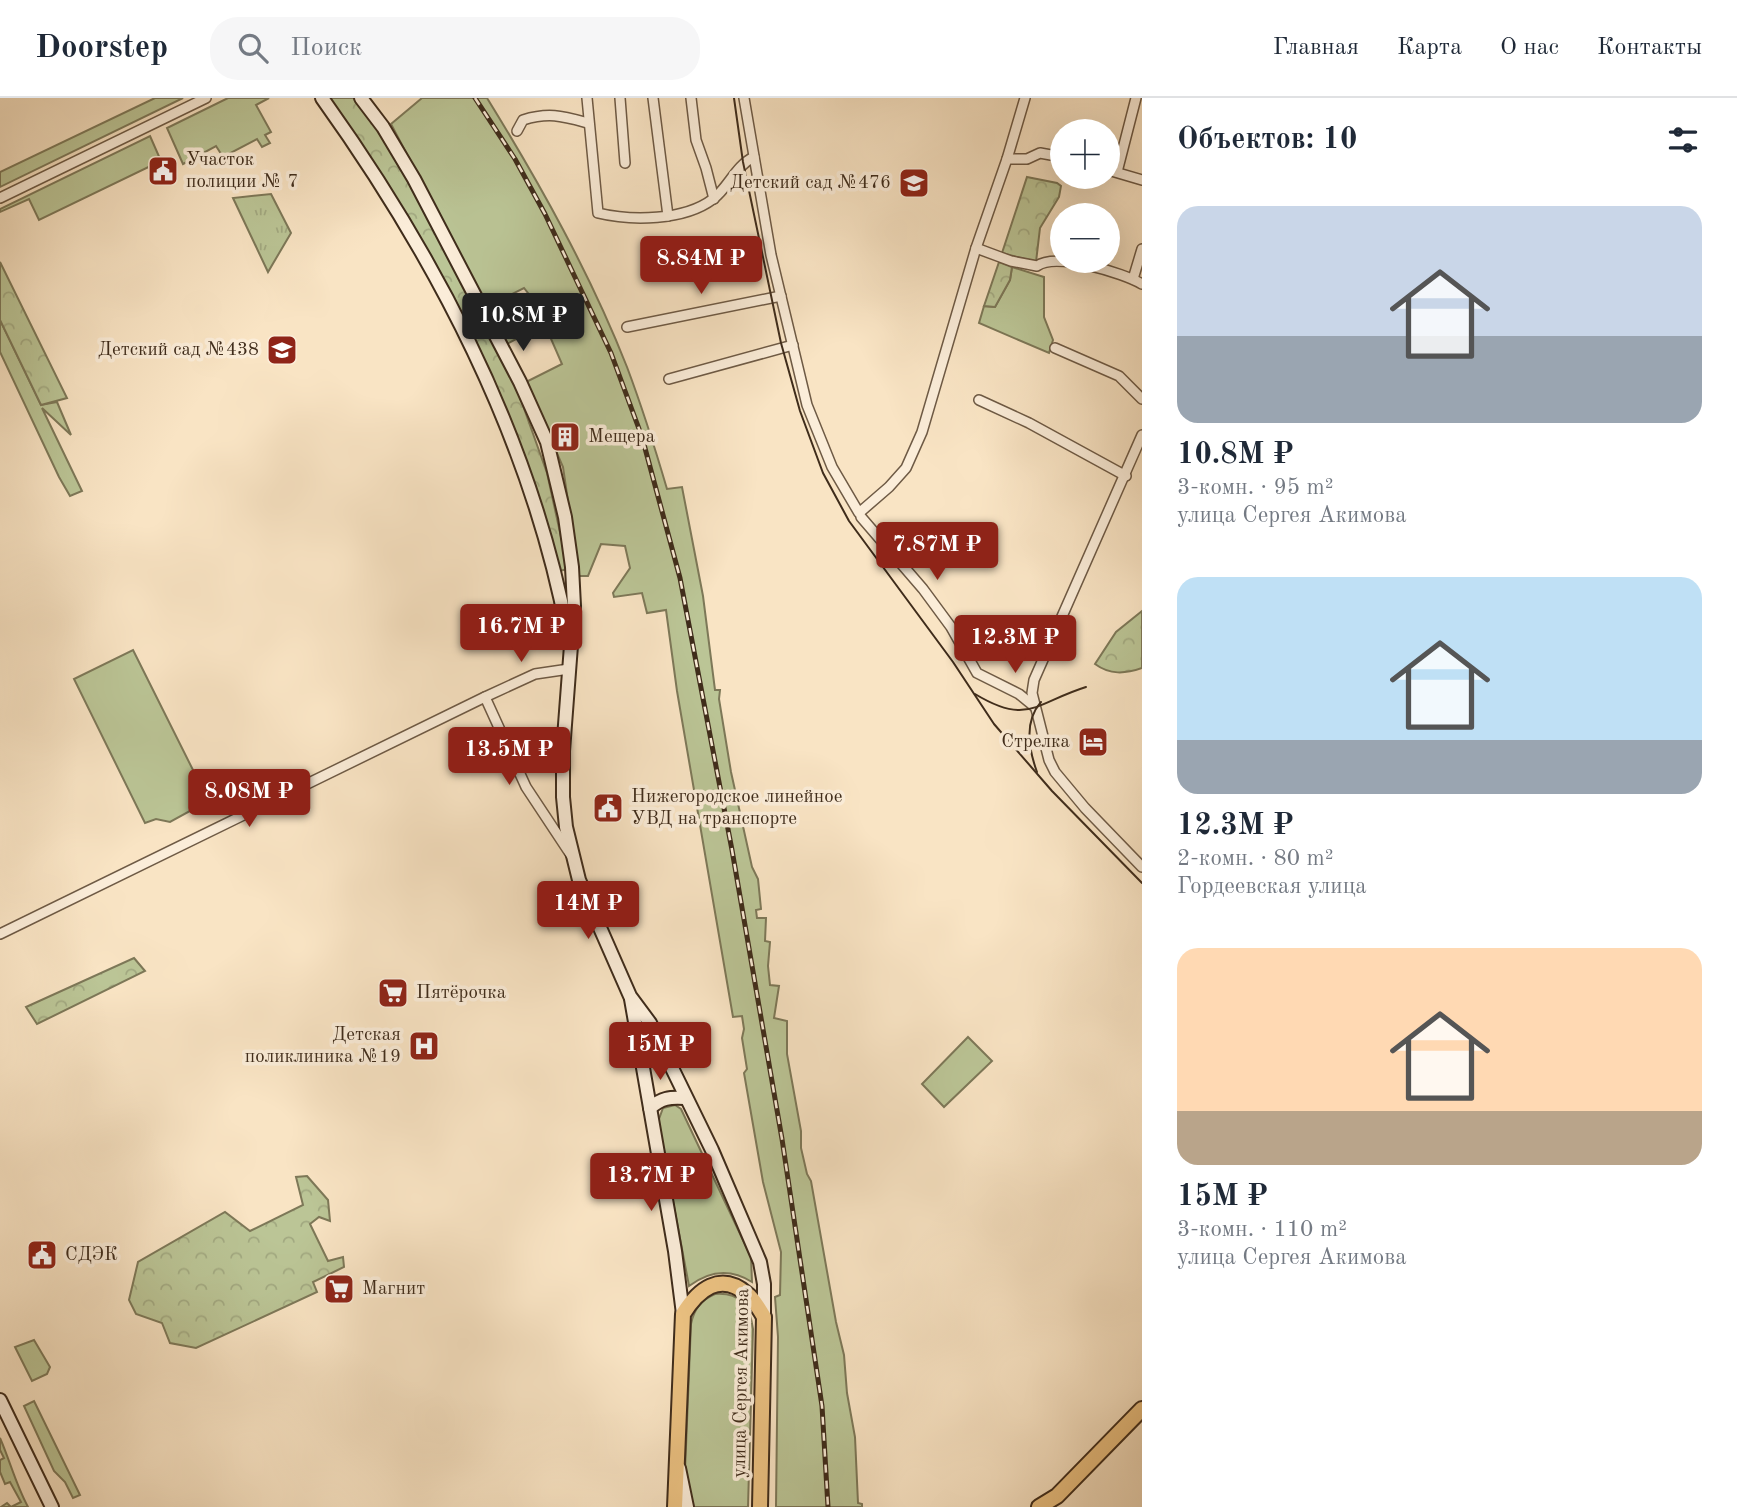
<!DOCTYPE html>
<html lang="ru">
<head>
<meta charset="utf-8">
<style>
  :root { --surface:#fff; --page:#f6f6f7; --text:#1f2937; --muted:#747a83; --line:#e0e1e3; --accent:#8f2418 }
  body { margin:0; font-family:"Old Standard TT",serif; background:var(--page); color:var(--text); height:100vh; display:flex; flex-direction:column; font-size:26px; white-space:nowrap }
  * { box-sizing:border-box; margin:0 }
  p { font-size:23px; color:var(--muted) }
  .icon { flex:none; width:38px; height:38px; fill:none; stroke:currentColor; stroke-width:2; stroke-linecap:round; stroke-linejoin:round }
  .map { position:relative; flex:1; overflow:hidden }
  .details { display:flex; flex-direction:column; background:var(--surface); width:595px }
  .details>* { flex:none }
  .tools { position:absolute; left:1050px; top:21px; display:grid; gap:14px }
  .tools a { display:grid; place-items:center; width:70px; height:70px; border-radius:50%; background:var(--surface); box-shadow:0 7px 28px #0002; font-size:35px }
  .price { position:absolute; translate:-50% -60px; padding:0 16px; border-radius:7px; background:var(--accent); color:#fff; font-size:23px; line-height:46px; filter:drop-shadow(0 2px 4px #0008) }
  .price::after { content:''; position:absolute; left:50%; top:42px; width:21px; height:16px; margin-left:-10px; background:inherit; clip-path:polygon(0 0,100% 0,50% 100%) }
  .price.active { background:#222; color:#fff }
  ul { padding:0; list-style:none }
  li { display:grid; align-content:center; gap:14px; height:371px; padding:0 35px }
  li span { display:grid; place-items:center; height:217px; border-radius:21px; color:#555 }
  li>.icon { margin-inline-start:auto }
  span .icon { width:126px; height:126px; fill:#fffc; stroke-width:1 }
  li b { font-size:30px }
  h2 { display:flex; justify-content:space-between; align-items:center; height:84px; padding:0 35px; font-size:30px }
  header { display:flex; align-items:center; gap:42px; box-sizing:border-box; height:98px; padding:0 35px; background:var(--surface); border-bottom:2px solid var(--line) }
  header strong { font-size:33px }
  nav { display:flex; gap:38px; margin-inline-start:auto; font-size:24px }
  .search { width:490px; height:63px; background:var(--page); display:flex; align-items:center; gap:18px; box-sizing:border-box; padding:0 24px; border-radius:28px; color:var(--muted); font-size:26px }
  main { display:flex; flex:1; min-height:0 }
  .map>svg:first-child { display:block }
</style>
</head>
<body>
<header>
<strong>Doorstep</strong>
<div class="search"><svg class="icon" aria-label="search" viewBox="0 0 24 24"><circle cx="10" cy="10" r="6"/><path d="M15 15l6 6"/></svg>Поиск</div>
<nav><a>Главная</a><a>Карта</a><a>О нас</a><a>Контакты</a></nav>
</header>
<main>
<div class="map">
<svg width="1142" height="1409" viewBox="0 0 1142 1409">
  <defs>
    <pattern id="forest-crowns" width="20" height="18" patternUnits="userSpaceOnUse" patternTransform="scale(1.75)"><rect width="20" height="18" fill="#bbc596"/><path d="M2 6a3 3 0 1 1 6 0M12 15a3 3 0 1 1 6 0" fill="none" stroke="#a2a981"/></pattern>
    <pattern id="park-tufts" width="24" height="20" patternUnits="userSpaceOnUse" patternTransform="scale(1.75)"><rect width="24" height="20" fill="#bbc596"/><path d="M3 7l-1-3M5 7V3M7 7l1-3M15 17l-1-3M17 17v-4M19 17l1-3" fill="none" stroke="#a2a981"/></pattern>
  </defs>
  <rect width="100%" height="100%" fill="#f9e4c4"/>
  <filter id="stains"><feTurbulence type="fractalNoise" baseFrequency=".00286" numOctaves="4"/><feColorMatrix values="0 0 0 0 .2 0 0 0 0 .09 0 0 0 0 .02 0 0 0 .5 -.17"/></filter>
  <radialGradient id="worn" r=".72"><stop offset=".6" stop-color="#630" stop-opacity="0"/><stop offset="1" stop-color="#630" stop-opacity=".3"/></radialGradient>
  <g fill="#bbc596" stroke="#7d7858" stroke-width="2">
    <path d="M155,0h28l-183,89v-15z"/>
    <path d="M228,0h41l-13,7 15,27 -6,3 5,8 -8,4 -5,-8 -34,18 -7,-11 -33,18 -16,-36z"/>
    <path d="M422,0h65c53,86 103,175 140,269 15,40 28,81 40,122l15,-2 21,109 12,94h5l-1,9 12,73 21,95 6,12 3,30 -5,1 1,8h9l-1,23 5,1 -2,24 2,19 9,1 -5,32 13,3v33l14,77v17l6,26 4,7 25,141 8,33 3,38 8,44 3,66 4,1v3h-86l2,-170 -3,-40 5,-2 1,-43 -18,-70 -19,-109 3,-4 -5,-31 2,-9 -2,-13 -9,1 -56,-326 -11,-81 -19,3 -5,-20 -28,4 -1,-4 17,-25 -5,-22 -24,-2 -13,32h-9l-16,-109 -37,-85 36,-18 -27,-62 -11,-14 -24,12 18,38 -11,6 -116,-220z"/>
    <path d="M150,38l11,25 -122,59 -10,-21 -29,13v-3z"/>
    <path d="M1012,169l32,10v40l9,23 -4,13 -70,-30 5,-17 11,1 15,-27z"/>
    <path d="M0,222l41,85 16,-3 14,33 -29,-27 40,83 -12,5 -11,-19 -59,-125z"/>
    <path d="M133,552l74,148 -13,6 -4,7 -20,11 -14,-3 -11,4 -71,-144z"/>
    <path d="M968,939l24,24 -48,46 -22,-23z"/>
    <path d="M675,1007l6,4 70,148 1,25c-22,-14 -43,-11 -63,4l-30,-159v-8l4,-11z"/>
    <path d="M715,1196c25,-2 35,12 38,35l-5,178h-57l-6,-36 6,-147c3,-15 10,-24 24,-30z"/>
    <path d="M34,1242l16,27 -3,7 -15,7 -17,-34z"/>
    <path d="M34,1303l46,94 -7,3 -8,-16 -11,-11 -30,-65z"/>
    <path d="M0,1340c10,23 16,47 28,69h-27l6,-4 4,4 10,-5 -11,-20 -5,2 -5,-12v-12l4,-2 -4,-8z"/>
  </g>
  <g fill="url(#forest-crowns)" stroke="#7d7858" stroke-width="2">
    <path d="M329,0h25l20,25 33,53 109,210 31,87 21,96 -9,2 -96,-252 -40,-76 -38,-63z"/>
    <path d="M1027,79l30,6 4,3 -2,11 -19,31 -4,34 -34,-9z"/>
    <path d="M0,164l67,136 -26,7 -41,-85z"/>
    <path d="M999,164l13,5 -2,13 -15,27 -11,-1z"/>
    <path d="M1142,513v57c-17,6 -32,7 -47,-4l21,-32z"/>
    <path d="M134,860l11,13 -108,53 -11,-17z"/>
    <path d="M307,1078l21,24 2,21 -11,-4 -9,7 18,37 15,-4 1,10 -31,15 4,10 -121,56 -26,-5 -8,-20 -26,-9 -7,-14 9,-38 87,-50 25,19 53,-26 -7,-28z"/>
  </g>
  <path fill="url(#park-tufts)" stroke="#7d7858" stroke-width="2" d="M271,96l20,39 -23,39 -35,-74z"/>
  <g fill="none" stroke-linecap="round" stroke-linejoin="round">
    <g stroke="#6e5a45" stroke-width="12">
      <g id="minor">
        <path d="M587,0l11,115c33,8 86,8 115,-14 16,-12 22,-33 41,-42"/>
        <path d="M620,0l5,65"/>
        <path d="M653,0l15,118"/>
        <path d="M691,0l5,42 10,28 8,31"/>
        <path d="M744,0l27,157 36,150 25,62 27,46 30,-26 17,-19 16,-36 54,-184 31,-89 18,-61"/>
        <path d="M517,33l6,-11c26,-8 39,-4 65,3"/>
        <path d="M1007,61h20l13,-6 22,4"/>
        <path d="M1108,72l34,10"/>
        <path d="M1117,74l19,-74"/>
        <path d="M0,100l206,-100"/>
        <path d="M976,150l35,13 26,5c19,-14 86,7 105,18"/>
        <path d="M1133,181l9,-30"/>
        <path d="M627,229l154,-31"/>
        <path d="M1055,250l64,28 23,23"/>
        <path d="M669,281l124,-34"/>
        <path d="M979,302l50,23 97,53"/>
        <path d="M1142,337l-108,245 -2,13 17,67 6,12 30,36 57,59"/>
        <path d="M861,419l62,72 28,38 26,46 42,21 16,13"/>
        <path d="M485,599l41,90 45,68"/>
        <path d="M0,836l485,-237 50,-23 34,-5"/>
      </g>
    </g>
    <g stroke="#3f2c1b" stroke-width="16">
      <g id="secondary">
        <path d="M322,0c114,159 208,338 245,532"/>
        <path d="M361,0l22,29 31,52 106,203 27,60 18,75 7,50 2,39 -11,145v46l3,30 13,53 51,116 20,27 62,127 48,112 4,22v33"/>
        <path d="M631,901l44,252 8,63"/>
        <path d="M650,1010c12,-10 19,-11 35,-10"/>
        <path d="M0,1302l52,107"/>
        <path d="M679,1370l8,39"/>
      </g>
    </g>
    <g stroke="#3f2c1b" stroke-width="18">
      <g id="primary">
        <path d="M675,1409l8,-193c15,-24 37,-43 64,-20 7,5 12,15 17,23l-4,190"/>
        <path d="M1039,1409l18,-11 85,-87"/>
      </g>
    </g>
    <use href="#minor" stroke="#fbedd9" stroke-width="9"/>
    <use href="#secondary" stroke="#fbedd9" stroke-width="12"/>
    <use href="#primary" stroke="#ecc282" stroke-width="14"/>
    <g stroke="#3f2c1b" stroke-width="2">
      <path d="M734,0l9,64 38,181 19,68 23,62 26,48 104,141 41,62 58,67 90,92"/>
      <path d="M975,596c53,32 60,9 111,-7"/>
      <path d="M1037,674c-8,-22 -13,-51 4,-70"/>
    </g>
    <g stroke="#3f2c1b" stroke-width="5">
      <path id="rail" d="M475,0l40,61 30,55 66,139 31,84 38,141 52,272 50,289 40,267 6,101"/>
    </g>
    <use href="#rail" stroke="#fbedd9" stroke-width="2.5" stroke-dasharray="8" stroke-linecap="butt"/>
  </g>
  <defs>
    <g id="civic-square" transform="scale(1.575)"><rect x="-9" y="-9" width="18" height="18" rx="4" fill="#8f2418" stroke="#fbedd9"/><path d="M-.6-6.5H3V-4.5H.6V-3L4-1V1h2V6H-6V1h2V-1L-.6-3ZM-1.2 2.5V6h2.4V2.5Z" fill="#fff"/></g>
    <g id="school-square" transform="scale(1.575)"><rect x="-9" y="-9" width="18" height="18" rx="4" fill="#8f2418" stroke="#fbedd9"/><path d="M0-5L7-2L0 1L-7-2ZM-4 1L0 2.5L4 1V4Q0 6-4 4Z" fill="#fff"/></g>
    <g id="building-square" transform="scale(1.575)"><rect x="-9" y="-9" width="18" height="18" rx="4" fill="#8f2418" stroke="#fbedd9"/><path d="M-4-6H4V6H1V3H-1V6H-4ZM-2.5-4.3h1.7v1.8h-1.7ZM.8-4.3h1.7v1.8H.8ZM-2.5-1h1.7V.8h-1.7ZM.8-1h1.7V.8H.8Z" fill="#fff"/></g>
    <g id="hotel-square" transform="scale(1.575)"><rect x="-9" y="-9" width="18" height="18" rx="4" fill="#8f2418" stroke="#fbedd9"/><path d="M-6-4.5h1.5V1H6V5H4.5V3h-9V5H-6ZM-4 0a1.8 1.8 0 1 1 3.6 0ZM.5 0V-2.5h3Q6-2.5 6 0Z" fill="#fff"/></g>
    <g id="supermarket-square" transform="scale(1.575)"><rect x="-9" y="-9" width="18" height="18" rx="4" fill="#8f2418" stroke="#fbedd9"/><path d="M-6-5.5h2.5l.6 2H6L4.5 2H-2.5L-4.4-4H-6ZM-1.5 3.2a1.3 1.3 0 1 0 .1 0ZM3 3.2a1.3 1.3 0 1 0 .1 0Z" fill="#fff"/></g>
    <g id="hospital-square" transform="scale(1.575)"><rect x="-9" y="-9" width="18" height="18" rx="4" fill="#8f2418" stroke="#fbedd9"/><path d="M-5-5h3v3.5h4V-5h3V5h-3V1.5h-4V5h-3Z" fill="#fff"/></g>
  </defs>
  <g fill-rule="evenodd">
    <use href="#civic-square" x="163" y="73"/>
    <use href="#school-square" x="914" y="85"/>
    <use href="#school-square" x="282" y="252"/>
    <use href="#building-square" x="565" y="339"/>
    <use href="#hotel-square" x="1093" y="644"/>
    <use href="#civic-square" x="608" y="710"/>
    <use href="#supermarket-square" x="393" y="895"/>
    <use href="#hospital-square" x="424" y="948"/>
    <use href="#civic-square" x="42" y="1157"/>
    <use href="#supermarket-square" x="339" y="1191"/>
  </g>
  <g text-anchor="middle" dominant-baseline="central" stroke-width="7" stroke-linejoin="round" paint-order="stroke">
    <g font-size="19" fill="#3f2c1b" stroke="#fbedd9" text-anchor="start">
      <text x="186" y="62">Участок<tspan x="186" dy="22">полиции № 7</tspan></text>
      <text x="891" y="85" text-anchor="end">Детский сад №476</text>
      <text x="259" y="252" text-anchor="end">Детский сад №438</text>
      <text x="588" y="339">Мещера</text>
      <text x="1070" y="644" text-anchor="end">Стрелка</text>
      <text x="631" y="699">Нижегородское линейное<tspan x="631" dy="22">УВД на транспорте</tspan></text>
      <text x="416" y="895">Пятёрочка</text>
      <text x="401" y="937" text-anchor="end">Детская<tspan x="401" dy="22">поликлиника №19</tspan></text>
      <text x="65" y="1157">СДЭК</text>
      <text x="362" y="1191">Магнит</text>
    </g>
    <g font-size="19" fill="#3f2c1b" stroke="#fbedd9">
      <text transform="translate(742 1285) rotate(-89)">улица Сергея Акимова</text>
    </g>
  </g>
  <rect width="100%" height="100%" filter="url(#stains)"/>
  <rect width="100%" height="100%" fill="url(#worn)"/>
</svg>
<div class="tools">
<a>+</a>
<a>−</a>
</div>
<b class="price" style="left:701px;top:198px">8.84M ₽</b>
<b class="price active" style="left:523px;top:255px">10.8M ₽</b>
<b class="price" style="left:937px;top:484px">7.87M ₽</b>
<b class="price" style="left:521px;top:566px">16.7M ₽</b>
<b class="price" style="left:1015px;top:577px">12.3M ₽</b>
<b class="price" style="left:509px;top:689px">13.5M ₽</b>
<b class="price" style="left:249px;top:731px">8.08M ₽</b>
<b class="price" style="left:588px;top:843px">14M ₽</b>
<b class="price" style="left:660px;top:984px">15M ₽</b>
<b class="price" style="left:651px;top:1115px">13.7M ₽</b>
</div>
<section class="details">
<h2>Объектов: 10<svg class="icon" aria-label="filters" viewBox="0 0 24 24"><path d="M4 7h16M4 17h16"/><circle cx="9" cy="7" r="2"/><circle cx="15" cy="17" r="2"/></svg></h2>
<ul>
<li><span style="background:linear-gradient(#c9d6e8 60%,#9aa5b1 0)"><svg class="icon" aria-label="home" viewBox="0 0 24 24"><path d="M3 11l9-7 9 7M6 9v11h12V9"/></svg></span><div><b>10.8M ₽</b><p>3-комн. · 95 m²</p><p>улица Сергея Акимова</p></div></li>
<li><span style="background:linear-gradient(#bfe0f5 75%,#9aa5b1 0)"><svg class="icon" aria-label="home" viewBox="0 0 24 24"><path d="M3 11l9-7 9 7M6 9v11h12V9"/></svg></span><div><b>12.3M ₽</b><p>2-комн. · 80 m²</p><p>Гордеевская улица</p></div></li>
<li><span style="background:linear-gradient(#ffd9b3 75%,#b9a48a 0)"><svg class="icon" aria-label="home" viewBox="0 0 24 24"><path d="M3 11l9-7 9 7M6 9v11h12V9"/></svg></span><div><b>15M ₽</b><p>3-комн. · 110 m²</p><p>улица Сергея Акимова</p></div></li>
</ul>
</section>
</main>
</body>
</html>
